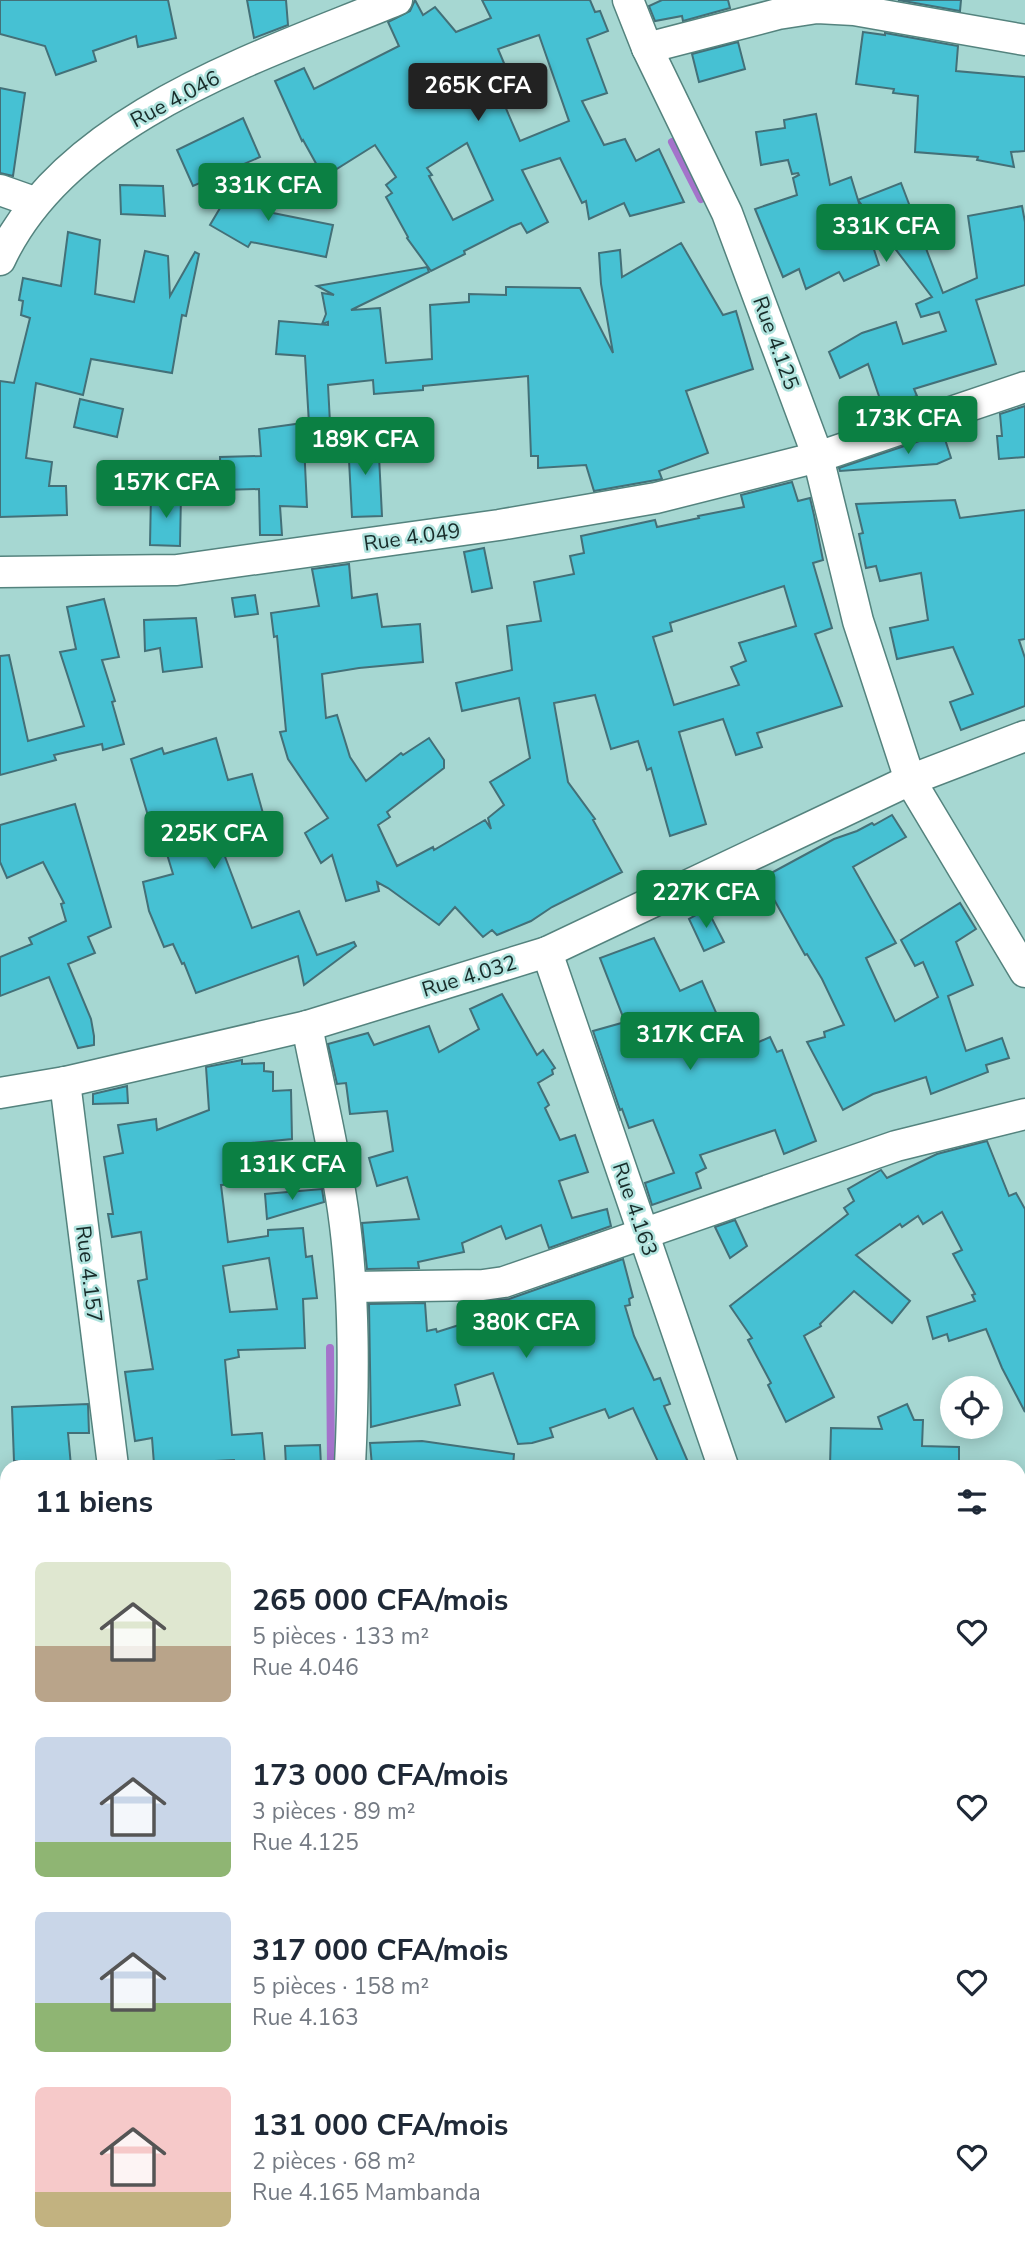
<!DOCTYPE html>
<html lang="fr">
<head>
<meta charset="utf-8">
<style>
  :root { --surface:#fff; --page:#f6f6f7; --text:#1f2937; --muted:#747a83; --accent:#0b8043 }
  body { margin:0; font-family:"Nunito Sans",sans-serif; background:var(--page); color:var(--text); height:100vh; display:flex; flex-direction:column; font-size:26px; white-space:nowrap }
  * { box-sizing:border-box; margin:0 }
  p { font-size:23px; color:var(--muted) }
  .icon { flex:none; width:38px; height:38px; fill:none; stroke:currentColor; stroke-width:2; stroke-linecap:round; stroke-linejoin:round }
  .map { position:relative; flex:1; overflow:hidden }
  .side { position:absolute; left:0px; top:1460px; width:1026px; height:800px; display:flex; flex-direction:column; background:var(--surface); border-radius:21px 21px 0 0; box-shadow:0 4px 18px #0003 }
  .side>* { flex:none }
  .controls { position:absolute; left:940px; top:1376px; display:grid; gap:14px }
  .controls a { display:grid; place-items:center; width:63px; height:63px; border-radius:50%; background:var(--surface); box-shadow:0 4px 18px #0003; font-size:35px }
  .price { position:absolute; translate:-50% -60px; padding:0 16px; border-radius:7px; background:var(--accent); color:#fff; font-size:23px; line-height:46px; filter:drop-shadow(0 2px 4px #0008) }
  .price::after { content:''; position:absolute; left:50%; top:42px; width:21px; height:16px; margin-left:-10px; background:inherit; clip-path:polygon(0 0,100% 0,50% 100%) }
  .price.selected { background:#222; color:#fff }
  ul { padding:0; list-style:none }
  li { display:flex; align-items:center; gap:21px; height:175px; padding:0 35px }
  li span { display:grid; place-items:center; flex:none; width:196px; height:140px; border-radius:10px; color:#555 }
  li>.icon { margin-inline-start:auto }
  span .icon { width:84px; height:84px; fill:#fffc; stroke-width:1 }
  li b { font-size:30px }
  h2 { display:flex; justify-content:space-between; align-items:center; height:84px; padding:0 35px; font-size:30px }
  .map>svg:first-child { display:block }
</style>
</head>
<body>
<div class="map">
<svg width="1025" height="2258" viewBox="0 0 1025 2258">
  <rect width="100%" height="100%" fill="#a6d7d2"/>
  <rect fill="#92cdc8" x="0" y="1793" width="7" height="186"/>
  <g fill="none" stroke-linecap="round" stroke-linejoin="round">
    <g stroke="#a473cb" stroke-width="8">
      <path d="M672,142l29,57"/>
      <path d="M330,1348l1,118"/>
    </g>
  </g>
  <g fill="#46c1d3" stroke="#437078" stroke-width="2" fill-rule="evenodd">
    <path d="M0,0h168l8,38 -38,9 -2,-11 -43,15 3,10 -40,14 -11,-29 -45,-12z"/>
    <path d="M247,0h39l2,25 -34,13z"/>
    <path d="M415,0l8,15 12,-8 21,25 35,-14 -9,-18h108l5,12 5,-1 8,20 -21,8 20,54 -25,8 22,44 21,-6 11,22 23,-12 25,53 -54,14 -6,-13 -35,16 -3,-18 -4,2 -22,-45 -38,12 26,52 -21,11 -6,-10 -10,4 -47,24 1,3 -34,17 -24,-33 1,-1 -22,-40 6,-4 -6,-8 10,-8 -21,-32 -48,30 -6,-10 -3,2 -15,-27 -1,1 -27,-60 29,-13 10,21 85,-43 -11,-24 22,-11zM539,35l30,86 -49,20 -22,-51 11,-5 -3,-9 3,-1 -11,-26zM467,143l26,57 -40,20 -24,-44 3,-1 -5,-7z"/>
    <path d="M662,0h66l2,8 -47,13 -1,-5 -27,5 -6,-15z"/>
    <path d="M898,0h63l-1,11z"/>
    <path d="M863,32l22,3v-2l73,13 -2,25 69,6v74l-14,1 3,15 -37,-7 1,-3 -63,-5 3,-56 -25,-3 1,-4 -38,-5z"/>
    <path d="M738,42l7,27 -46,13 -7,-28z"/>
    <path d="M0,88l25,5 -12,83 -13,-3z"/>
    <path d="M816,114l14,71 21,-8 7,23 43,-17 42,110 34,-15 -9,-62 54,-10 3,16v63l-49,15 20,64 -82,25 3,7 -34,12 -15,-44 -28,14 -11,-26 33,-19 34,-11 7,22 43,-13 -7,-19 -18,5 -5,-13 16,-7 -74,-97 21,65 -35,16 -5,-9 -33,17 -7,-20 -16,8 -28,-68 42,-14 -4,-17 6,-3 -1,-2 -6,1 -4,-14 -27,5 -5,-33 29,-4 -1,-8z"/>
    <path d="M243,118l17,39 -67,29 -16,-36z"/>
    <path d="M239,176l37,21 -8,15 65,13 -7,32 -75,-15 -3,5 -38,-22z"/>
    <path d="M120,185l43,1 2,30 -44,-2z"/>
    <path d="M68,232l32,8 -5,54 39,8 11,-51 23,5 2,40 25,-44 4,2 -13,62 -4,-1 -10,58 -81,-14 -8,36 -47,-12 -10,75 26,4 -3,24h17l1,29 -67,2v-136l14,2 16,-65 -9,-3 2,-14 -4,-1 4,-22 38,8z"/>
    <path d="M681,243l42,72 13,-4 17,58 -67,22 22,62 -49,18 3,8 -68,12 -8,-26 -48,3v-12h-7l-3,-80 -105,10v4l-49,4 -1,-14 -45,5 2,38 -21,1 -4,-68 -29,-2 3,-33 49,4v-3l-6,2 4,-10 -4,-21 12,2 -17,-9 110,-19 2,5 -78,38 29,-2 6,55 46,-4 -2,-54 39,-3v-8l37,1v-8l74,1 33,65 -12,-69 -2,-31 21,-3 2,27z"/>
    <path d="M80,399l43,10 -6,28 -43,-10z"/>
    <path d="M1025,406v51l-26,2 -2,-23h5l-2,-22z"/>
    <path d="M303,423l4,84 -27,-1 2,29h-22l-1,-46 -38,1 -1,-33 41,-1 -2,-27z"/>
    <path d="M943,433l8,25 -14,6 -97,7 -1,-3z"/>
    <path d="M378,436l4,80 -30,1 -4,-76z"/>
    <path d="M792,482l6,19 12,-3 4,17 9,45 -10,3 19,65 -17,6 27,72 -85,27 5,14 -26,8 -13,-36 -44,13 27,92 -36,12 -19,-68 -4,2 -9,-29 -27,8 -16,-54 -41,8 14,79 27,37 -2,1 29,52 -70,35 -21,14 -34,14 -5,-5 -9,7 -28,-30 -16,18 -51,-37 -11,-6 2,9 -33,10 -14,-46 -11,8 -16,-30 23,-15 -40,-59 -8,-27 6,-1 -9,-95 -3,1 -3,-24 48,-7 -7,-37 37,-5 3,34 25,-4 5,33 38,-3 3,38 -64,6 -37,6 4,44 11,-3 13,42 16,24 35,-28 2,2 26,-17 15,22v8l-57,44 3,5 -12,8 19,41 36,-19 1,3 51,-30 6,9 -3,-11 16,-13 -14,-23 40,-24 -11,-60 -57,13 -6,-28 56,-13 -5,-44 34,-5 -7,-39 40,-8 -4,-18 14,-3 -3,-17 74,-16 2,7 42,-9 -1,-2 46,-9 -3,-12zM784,586l12,40 -57,17 7,18 -15,6 8,18 -65,20 -21,-68 19,-6 -2,-8z"/>
    <path d="M151,493l30,1 -1,52 -30,-1z"/>
    <path d="M955,500l5,18 65,-8v129l-6,1 6,18v48l-64,24 -11,-28 23,-8 -20,-47 -56,12 -7,-31 38,-8 -7,-47 -41,8 -4,-15 -10,2 -7,-34 4,-1 -7,-29z"/>
    <path d="M484,548l8,40 -20,4 -8,-40z"/>
    <path d="M255,595l3,19 -23,3 -3,-19z"/>
    <path d="M104,599l15,58 -17,3 13,41 -3,1 12,42 -21,6 -1,-6 -48,11 2,5 -56,15v-119l9,-1 19,86 56,-15 -24,-74 16,-3 -9,-42z"/>
    <path d="M196,618l6,49 -39,5 -3,-24 -15,3 -1,-31z"/>
    <path d="M216,738l12,42 24,-6 19,68 -47,12 28,74 47,-17 18,44 37,-13 2,4 -52,39 -6,-29 -102,37 -12,-30 -2,1 -9,-20 -9,3 -15,-36 -6,-29 30,-8 -17,-56 -7,1 -18,-60 31,-11 2,6z"/>
    <path d="M75,804l36,123 -23,10 7,16 -27,11 23,55 3,17v9l-16,3 -29,-71 -49,19v-39l32,-13 -3,-6 37,-17 -5,-17 3,-1 -21,-41 -36,16 -7,-16v-37z"/>
    <path d="M892,815l14,22 -53,30 43,76 -30,15 29,63 43,-24 -15,-35 -8,4 -14,-26 59,-37 16,26 -20,13 17,43 -25,11 18,55 36,-13 7,20 -23,7 2,7 -57,22 -5,-17 -53,17 -30,16 -36,-68 18,-5 -1,-5 20,-7 -22,-46 -15,-25 -2,1 -43,-77 72,-39 23,-8 15,-8 2,2z"/>
    <path d="M707,909l17,33 -20,9 -15,-32z"/>
    <path d="M654,938l26,53 22,-10 32,72 36,-16 7,15 5,-2 34,91 -32,13 -9,-24 -75,25 6,13 -10,5 5,15 -49,17 -7,-22 29,-10 -21,-53 -24,8 -7,-19 -2,1 -27,-79 32,-9 -25,-64z"/>
    <path d="M502,994l35,61 6,-5 12,18 -3,2 1,4 -15,9 11,22 -4,3 15,32 15,-5 13,37 -29,9 13,37 35,-9 4,17 -62,22 -8,-23 -35,14 -5,-13 -39,17 2,9 -46,10 1,6 -52,1 -5,-46 57,-4 -12,-42 -30,9 -8,-28 24,-7 -6,-40 -37,3 -4,-31 -9,1 -9,-40 40,-11 6,12 55,-19 10,26 40,-23 -9,-20z"/>
    <path d="M242,1060v4l22,-1v8l9,1v19l18,-1 1,49 -40,4 1,40 -32,2 7,57 40,-6v-6l35,-2 3,29 6,-1 5,42 -14,1 2,49 -67,2 1,7 -14,3 7,75 30,-2 3,31 -30,2 -1,-6 -80,4 -2,-26 -17,3 -10,-69 28,-3 -15,-88 9,-2 -6,-47 -29,5 -4,-23h5l-9,-57 19,-4 -5,-28 38,-6 1,11 52,-20 -3,-43zM269,1258l8,51 -47,3 -7,-46z"/>
    <path d="M127,1086l1,17 -35,1v-10z"/>
    <path d="M987,1141l22,55 7,-3 9,16v203l-23,-44 -16,-39 -37,12 -2,-7 -14,5 -6,-22 48,-16 -3,-6 3,-1 -22,-40 9,-4 -20,-38 -19,12 -5,-8 -16,11 -2,-3 -44,31 54,46 -18,22 -38,-32 -34,33 1,2 -17,10 30,61 -48,25 -18,-37 3,-2 -23,-43 4,-2 -22,-32 118,-92 -4,-6 10,-7 -6,-12 33,-19 6,8 50,-24z"/>
    <path d="M322,1189l2,13 -57,17 -2,-25z"/>
    <path d="M735,1220l12,26 -17,12 -15,-31z"/>
    <path d="M623,1259l10,38 -4,2 1,6 -5,1 9,30 20,44 6,-2 10,26 -6,2 24,56 -11,4h-17l-27,-58 -24,10 -4,-9 -55,19 3,9 -21,6 -14,1 -25,-71 -38,12 5,20 -89,22 -2,-123 56,-1 2,28 9,-2 1,3 38,-12 -4,-17 38,-4z"/>
    <path d="M88,1404l1,29h-21l3,33h-54v-5h-3l-2,-54z"/>
    <path d="M907,1404l7,16h9l-1,26 37,1v19h-129l1,-38 51,1 -4,-12z"/>
    <path d="M422,1441l92,13 -1,12h-141l-2,-23z"/>
    <path d="M320,1445l1,21h-35l-1,-20z"/>
  </g>
  <g fill="none" stroke-linecap="round" stroke-linejoin="round">
    <g stroke="#54837e" stroke-width="33">
      <g id="minor">
        <path d="M628,0l19,48 80,165 91,244 40,164 52,159 115,192"/>
        <path d="M647,48l131,-34 39,-6 37,2 171,30"/>
        <path d="M0,190l34,12"/>
        <path d="M0,260c66,-143 262,-204 397,-260"/>
        <path d="M0,572l177,-2 322,-45 157,-27 162,-41 207,-70"/>
        <path d="M547,952l176,514"/>
        <path d="M307,1026c12,61 27,122 36,184 12,84 11,172 7,256"/>
        <path d="M65,1082l48,384"/>
        <path d="M0,1093l65,-11 242,-56 240,-74 363,-172 115,-44"/>
        <path d="M351,1287l132,-2 21,-3 392,-136 129,-32"/>
        <path d="M1018,1719h7"/>
        <path d="M513,2252v6"/>
        <path d="M320,2258v-6"/>
        <path d="M693,2258l1,-6"/>
      </g>
    </g>
    <use href="#minor" stroke="#fff" stroke-width="30"/>
  </g>
  <g text-anchor="middle" dominant-baseline="central" stroke-width="5" stroke-linejoin="round" paint-order="stroke">
    <g font-size="21" fill="#182c2a" stroke="#b2e4df">
      <text transform="translate(175 99) rotate(-28)">Rue 4.046</text>
      <text transform="translate(776 343) rotate(70)">Rue 4.125</text>
      <text transform="translate(412 537) rotate(-8)">Rue 4.049</text>
      <text transform="translate(469 976) rotate(-17)">Rue 4.032</text>
      <text transform="translate(635 1209) rotate(71)">Rue 4.163</text>
      <text transform="translate(89 1274) rotate(83)">Rue 4.157</text>
    </g>
  </g>
</svg>
<div class="controls">
<a><svg class="icon" aria-label="locate" viewBox="0 0 24 24"><circle cx="12" cy="12" r="6"/><path d="M12 2v4M12 18v4M2 12h4M18 12h4"/></svg></a>
</div>
<b class="price selected" style="left:478px;top:123px">265K CFA</b>
<b class="price" style="left:268px;top:223px">331K CFA</b>
<b class="price" style="left:886px;top:264px">331K CFA</b>
<b class="price" style="left:908px;top:456px">173K CFA</b>
<b class="price" style="left:365px;top:477px">189K CFA</b>
<b class="price" style="left:166px;top:520px">157K CFA</b>
<b class="price" style="left:214px;top:871px">225K CFA</b>
<b class="price" style="left:706px;top:930px">227K CFA</b>
<b class="price" style="left:690px;top:1072px">317K CFA</b>
<b class="price" style="left:292px;top:1202px">131K CFA</b>
<b class="price" style="left:526px;top:1360px">380K CFA</b>
<section class="side">
<h2>11 biens<svg class="icon" aria-label="filters" viewBox="0 0 24 24"><path d="M4 7h16M4 17h16"/><circle cx="9" cy="7" r="2"/><circle cx="15" cy="17" r="2"/></svg></h2>
<ul>
<li><span style="background:linear-gradient(#dfe7d0 60%,#b9a48a 0)"><svg class="icon" aria-label="home" viewBox="0 0 24 24"><path d="M3 11l9-7 9 7M6 9v11h12V9"/></svg></span><div><b>265 000 CFA/mois</b><p>5 pièces · 133 m²</p><p>Rue 4.046</p></div><svg class="icon" aria-label="heart" viewBox="0 0 24 24"><path d="M12 20l-8-8c-3-5 5-10 8-4 3-6 11-1 8 4z"/></svg></li>
<li><span style="background:linear-gradient(#c9d6e8 75%,#8fb573 0)"><svg class="icon" aria-label="home" viewBox="0 0 24 24"><path d="M3 11l9-7 9 7M6 9v11h12V9"/></svg></span><div><b>173 000 CFA/mois</b><p>3 pièces · 89 m²</p><p>Rue 4.125</p></div><svg class="icon" aria-label="heart" viewBox="0 0 24 24"><path d="M12 20l-8-8c-3-5 5-10 8-4 3-6 11-1 8 4z"/></svg></li>
<li><span style="background:linear-gradient(#c9d6e8 65%,#8fb573 0)"><svg class="icon" aria-label="home" viewBox="0 0 24 24"><path d="M3 11l9-7 9 7M6 9v11h12V9"/></svg></span><div><b>317 000 CFA/mois</b><p>5 pièces · 158 m²</p><p>Rue 4.163</p></div><svg class="icon" aria-label="heart" viewBox="0 0 24 24"><path d="M12 20l-8-8c-3-5 5-10 8-4 3-6 11-1 8 4z"/></svg></li>
<li><span style="background:linear-gradient(#f6c9c9 75%,#c2b280 0)"><svg class="icon" aria-label="home" viewBox="0 0 24 24"><path d="M3 11l9-7 9 7M6 9v11h12V9"/></svg></span><div><b>131 000 CFA/mois</b><p>2 pièces · 68 m²</p><p>Rue 4.165 Mambanda</p></div><svg class="icon" aria-label="heart" viewBox="0 0 24 24"><path d="M12 20l-8-8c-3-5 5-10 8-4 3-6 11-1 8 4z"/></svg></li>
</ul>
</section>
</div>
</body>
</html>
